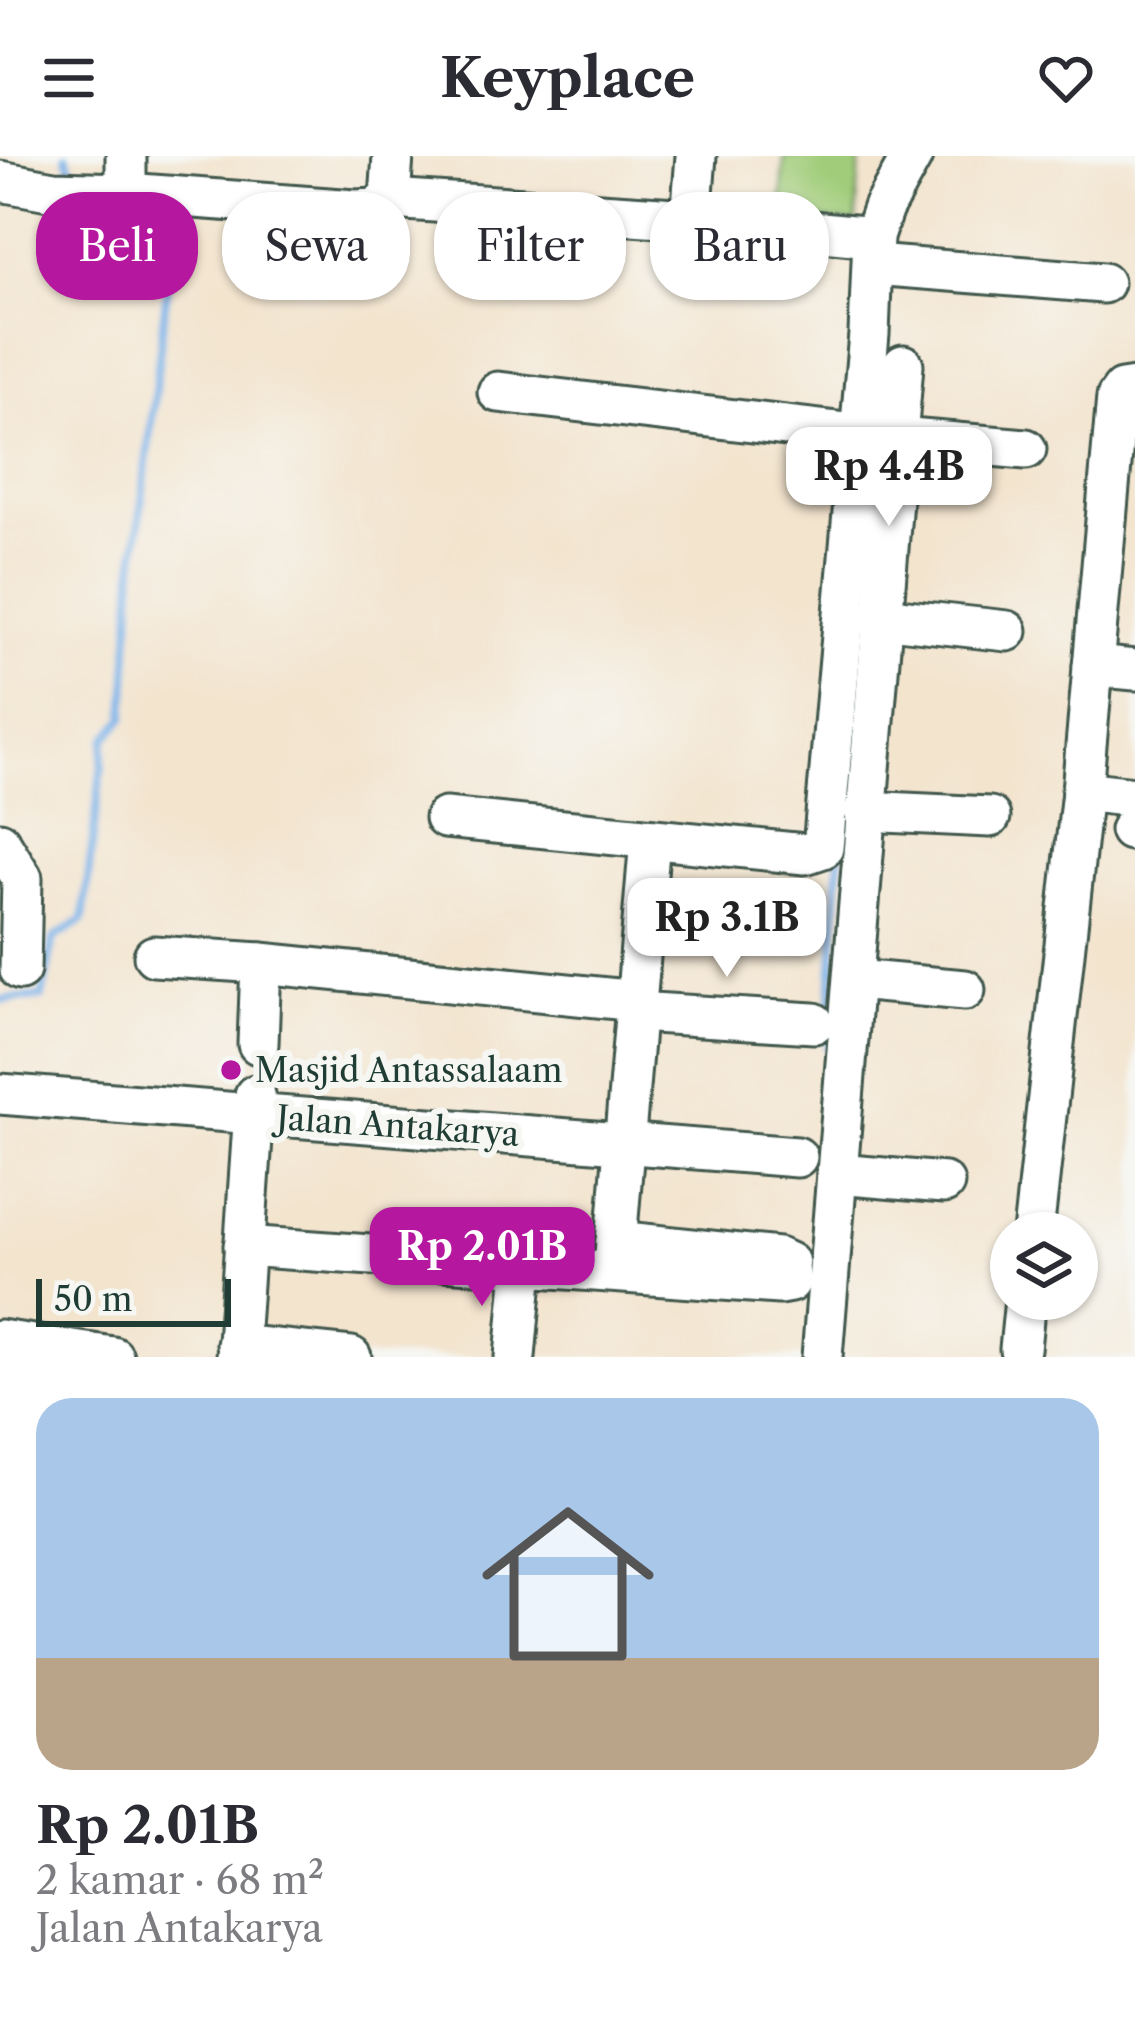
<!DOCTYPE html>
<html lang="id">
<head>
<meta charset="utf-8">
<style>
  :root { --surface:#fff; --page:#f2f2f3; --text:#2b2b33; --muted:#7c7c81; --accent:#b5179e }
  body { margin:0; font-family:"Libre Caslon Text",serif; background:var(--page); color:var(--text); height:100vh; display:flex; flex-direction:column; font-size:45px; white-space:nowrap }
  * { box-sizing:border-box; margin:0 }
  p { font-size:39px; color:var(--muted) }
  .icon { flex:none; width:66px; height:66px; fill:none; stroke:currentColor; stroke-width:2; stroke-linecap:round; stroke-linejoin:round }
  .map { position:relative; height:1201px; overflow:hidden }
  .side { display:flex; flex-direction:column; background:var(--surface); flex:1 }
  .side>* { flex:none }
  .top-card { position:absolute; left:36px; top:36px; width:1065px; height:108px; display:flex; gap:24px }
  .buttons { position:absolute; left:990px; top:1056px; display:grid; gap:24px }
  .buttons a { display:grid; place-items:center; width:108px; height:108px; border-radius:50%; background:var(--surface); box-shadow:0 3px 9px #0004; font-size:60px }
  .scale { position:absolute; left:36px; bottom:30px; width:195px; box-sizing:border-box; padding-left:12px; border:6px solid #1f3d34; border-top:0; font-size:33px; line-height:42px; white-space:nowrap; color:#1f3d34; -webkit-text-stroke:9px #f6f6f2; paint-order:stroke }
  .price { position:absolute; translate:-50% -102px; padding:0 27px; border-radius:24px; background:#fff; color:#222; font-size:39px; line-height:78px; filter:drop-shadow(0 3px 6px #0008) }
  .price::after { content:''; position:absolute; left:50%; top:72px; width:36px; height:27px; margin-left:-18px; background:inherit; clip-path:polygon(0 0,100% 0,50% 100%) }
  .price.active { background:var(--accent); color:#fff }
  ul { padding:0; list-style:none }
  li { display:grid; align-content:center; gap:24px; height:636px; padding:0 36px }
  li span { display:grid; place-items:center; height:372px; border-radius:36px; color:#555 }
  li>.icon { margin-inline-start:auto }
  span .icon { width:216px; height:216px; fill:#fffc; stroke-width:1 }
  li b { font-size:51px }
  .pill { padding:0 42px; border-radius:48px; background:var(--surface); box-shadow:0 3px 9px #0004; font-size:42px; line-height:108px }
  .pill.active { background:var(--accent); color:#fff }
  header { display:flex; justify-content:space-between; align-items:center; height:156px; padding:0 36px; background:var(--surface); font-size:54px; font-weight:700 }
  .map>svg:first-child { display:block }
</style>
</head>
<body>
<header><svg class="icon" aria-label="menu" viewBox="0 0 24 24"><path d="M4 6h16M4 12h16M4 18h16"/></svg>Keyplace<svg class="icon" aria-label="heart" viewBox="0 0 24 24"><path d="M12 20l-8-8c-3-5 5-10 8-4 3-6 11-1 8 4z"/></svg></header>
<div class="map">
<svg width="1135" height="1201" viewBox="0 0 1135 1201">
  <rect width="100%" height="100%" fill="#f6f6f2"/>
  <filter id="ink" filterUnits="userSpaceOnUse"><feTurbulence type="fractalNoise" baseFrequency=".00833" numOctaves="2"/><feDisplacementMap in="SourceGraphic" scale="24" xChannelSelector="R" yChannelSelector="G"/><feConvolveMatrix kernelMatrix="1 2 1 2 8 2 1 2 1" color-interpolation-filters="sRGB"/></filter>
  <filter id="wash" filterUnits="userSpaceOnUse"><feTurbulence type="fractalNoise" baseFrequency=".004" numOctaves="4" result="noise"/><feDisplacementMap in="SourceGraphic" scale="48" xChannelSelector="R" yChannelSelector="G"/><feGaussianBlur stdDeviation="2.7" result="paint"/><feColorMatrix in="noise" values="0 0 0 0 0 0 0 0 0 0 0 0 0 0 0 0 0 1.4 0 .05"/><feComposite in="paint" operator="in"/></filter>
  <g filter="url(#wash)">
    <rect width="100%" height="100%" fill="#f3e4ce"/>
    <path fill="#a1cd7a" stroke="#608557" stroke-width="3" d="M784,0h76l-4,66 -75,-5z"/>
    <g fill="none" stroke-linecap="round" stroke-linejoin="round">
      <g stroke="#78b1e8" stroke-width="8">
        <path d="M66,0l8,18"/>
        <path d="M0,844l42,-3 12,-59 29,-18 22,-180 20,-23 9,-148 36,-307 -82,-12 -8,-40"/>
        <path d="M828,893l12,-200"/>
      </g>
    </g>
  </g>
  <g filter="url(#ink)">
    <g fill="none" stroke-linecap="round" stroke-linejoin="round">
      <g stroke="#3f564b" stroke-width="45">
        <g id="minor">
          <path d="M126,0v37"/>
          <path d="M0,25l54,10 72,2 230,17 18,-1 16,-10 301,20 182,18"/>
          <path d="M390,43l3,-43"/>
          <path d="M691,63l5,-63"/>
          <path d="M873,109l230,18"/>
          <path d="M498,236l365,43 163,14"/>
          <path d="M880,461l127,14"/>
          <path d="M1093,510l42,4"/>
          <path d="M1082,635l53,6"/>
          <path d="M864,655l126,6"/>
          <path d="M445,662l360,36 18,-6 46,-514 4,-97 10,-29 29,-52"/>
          <path d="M1130,674l5,1"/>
          <path d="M0,686l22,36 -2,92"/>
          <path d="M154,800l107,7 376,38"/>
          <path d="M855,824l110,10"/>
          <path d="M636,856l178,11"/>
          <path d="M258,888l3,-81"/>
          <path d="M0,938l797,63"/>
          <path d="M837,1018l107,9"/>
          <path d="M1033,1077l49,-442 35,-394 5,-7 13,-2"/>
          <path d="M244,1090l535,38 11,-2 -1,-19 -11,-5 -162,-17"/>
          <path d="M614,1110l36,-427"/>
          <path d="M0,1184l113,17"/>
          <path d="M237,1189l114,12"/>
          <path d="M1020,1193l5,-50"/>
          <path d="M237,1201l18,-262"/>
          <path d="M515,1201l8,-89"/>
          <path d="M822,1201l81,-992"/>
        </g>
      </g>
      <use href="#minor" stroke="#fff" stroke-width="39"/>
    </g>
  </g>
  <circle fill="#b5179e" stroke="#f6f6f2" stroke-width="4.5" cx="231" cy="914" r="12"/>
  <g text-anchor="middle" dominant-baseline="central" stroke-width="12" stroke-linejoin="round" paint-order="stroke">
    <g font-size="33" fill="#1f3d34" stroke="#f6f6f2" text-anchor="start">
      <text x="255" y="914">Masjid Antassalaam</text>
    </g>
    <g font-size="33" fill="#1f3d34" stroke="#f6f6f2">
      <text transform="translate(398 970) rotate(4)">Jalan Antakarya</text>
    </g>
  </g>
</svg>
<div class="buttons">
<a><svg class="icon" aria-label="layers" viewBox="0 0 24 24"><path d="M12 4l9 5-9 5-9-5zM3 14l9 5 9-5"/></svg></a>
</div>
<div class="scale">50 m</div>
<b class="price" style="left:889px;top:373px">Rp 4.4B</b>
<b class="price" style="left:727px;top:824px">Rp 3.1B</b>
<b class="price active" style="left:482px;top:1153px">Rp 2.01B</b>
<div class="top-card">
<a class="pill active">Beli</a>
<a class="pill">Sewa</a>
<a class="pill">Filter</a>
<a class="pill">Baru</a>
</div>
</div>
<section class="side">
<ul>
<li><span style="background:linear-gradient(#a9c7e8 70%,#b9a48a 0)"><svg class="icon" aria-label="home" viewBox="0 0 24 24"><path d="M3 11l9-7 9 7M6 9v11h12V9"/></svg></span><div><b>Rp 2.01B</b><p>2 kamar · 68 m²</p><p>Jalan Antakarya</p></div></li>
</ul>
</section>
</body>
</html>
